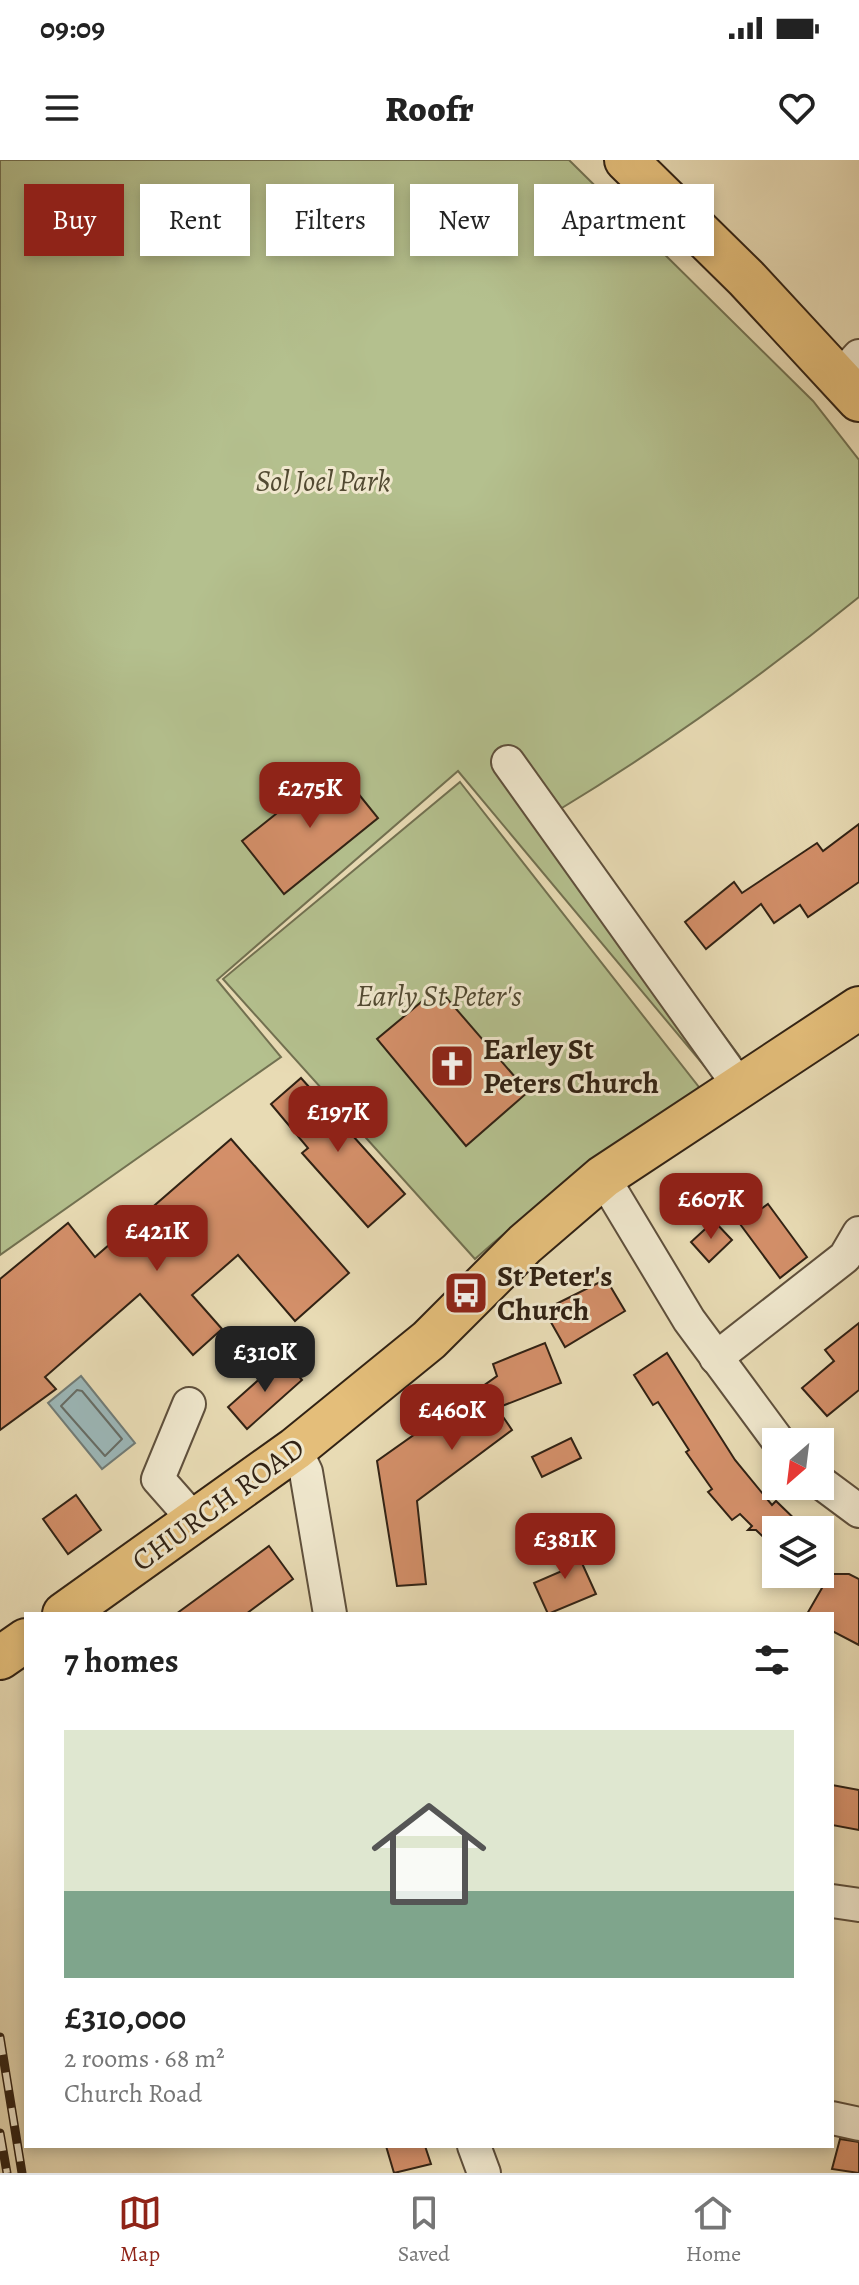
<!DOCTYPE html>
<html lang="en">
<head>
<meta charset="utf-8">
<style>
  :root { --surface:#fff; --page:#f2f2f2; --text:#222; --muted:#767676; --line:#e0e0e0; --accent:#8f2418 }
  body { margin:0; font-family:Alegreya,serif; background:var(--page); color:var(--text); height:100vh; display:flex; flex-direction:column; font-size:30px; white-space:nowrap }
  * { box-sizing:border-box; margin:0 }
  p { font-size:26px; color:var(--muted) }
  .icon { flex:none; width:44px; height:44px; fill:none; stroke:currentColor; stroke-width:2; stroke-linecap:round; stroke-linejoin:round }
  .map { position:relative; flex:1; overflow:hidden }
  .sheet { position:absolute; left:24px; top:1452px; width:810px; height:536px; display:flex; flex-direction:column; background:var(--surface); border-radius:0px; box-shadow:0 4px 12px #0003 }
  .sheet>* { flex:none }
  .hud { position:absolute; left:24px; top:24px; width:812px; height:72px; display:flex; gap:16px }
  .needle { width:52px; rotate:208deg }
  .controls { position:absolute; left:762px; top:1268px; display:grid; gap:16px }
  .controls a { display:grid; place-items:center; width:72px; height:72px; border-radius:0px; background:var(--surface); box-shadow:0 4px 12px #0003; font-size:40px }
  .price { position:absolute; translate:-50% -68px; padding:0 18px; border-radius:16px; background:var(--accent); color:#fff; font-size:26px; line-height:52px; filter:drop-shadow(0 2px 4px #0008) }
  .price::after { content:''; position:absolute; left:50%; top:48px; width:24px; height:18px; margin-left:-12px; background:inherit; clip-path:polygon(0 0,100% 0,50% 100%) }
  .price.active { background:#222; color:#fff }
  ul { padding:0; list-style:none }
  li { display:grid; align-content:center; gap:16px; height:424px; padding:0 40px }
  li span { display:grid; place-items:center; height:248px; border-radius:0px; color:#555 }
  li>.icon { margin-inline-start:auto }
  span .icon { width:144px; height:144px; fill:#fffc; stroke-width:1 }
  li b { font-size:34px }
  h2 { display:flex; justify-content:space-between; align-items:center; height:96px; padding:0 40px; font-size:34px }
  .chip { padding:0 28px; border-radius:0px; background:var(--surface); box-shadow:0 4px 12px #0003; font-size:28px; line-height:72px }
  .chip.active { background:var(--accent); color:#fff }
  .status { display:flex; justify-content:space-between; align-items:center; height:56px; padding:0 40px; background:var(--surface); direction:ltr }
  .status svg { height:22px; fill:currentColor }
  header { display:flex; justify-content:space-between; align-items:center; height:104px; padding:0 40px; background:var(--surface); font-size:36px; font-weight:800 }
  .tab-bar { display:flex; justify-content:space-around; align-items:center; height:112px; border-top:2px solid var(--line); background:var(--surface); font-size:22px; color:var(--muted) }
  .tab-bar a { display:grid; justify-items:center; gap:4px }
  .tab-bar .active { color:var(--accent) }
  .map>svg:first-child { display:block }
</style>
</head>
<body>
<div class="status"><b>09:09</b><svg viewBox="0 0 49 12"><path d="M0 12V9h3v3zM5 12V6h3v6zM10 12V3h3v9zM15 12V0h3v12zM26 1h20v11H26zM47 4h2v5h-2z"/></svg></div>
<header><svg class="icon" aria-label="menu" viewBox="0 0 24 24"><path d="M4 6h16M4 12h16M4 18h16"/></svg>Roofr<svg class="icon" aria-label="heart" viewBox="0 0 24 24"><path d="M12 20l-8-8c-3-5 5-10 8-4 3-6 11-1 8 4z"/></svg></header>
<div class="map">
<svg width="859" height="2013" viewBox="0 0 859 2013">
  <rect width="100%" height="100%" fill="#e8dbb4"/>
  <filter id="stains"><feTurbulence type="fractalNoise" baseFrequency=".0025" numOctaves="4"/><feColorMatrix values="0 0 0 0 .2 0 0 0 0 .09 0 0 0 0 .02 0 0 0 .5 -.17"/></filter>
  <radialGradient id="worn" r=".72"><stop offset=".6" stop-color="#630" stop-opacity="0"/><stop offset="1" stop-color="#630" stop-opacity=".3"/></radialGradient>
  <g fill="#b4c08e" stroke="#727151" stroke-width="2">
    <path d="M0,0h569l244,241 46,59v137c-96,78 -196,150 -302,214l183,246 -29,17 -253,-303 -241,209 64,77 -281,198z"/>
    <path d="M460,622l242,309c-79,50 -157,105 -227,168l-252,-280z"/>
  </g>
  <path fill="#9cb8b9" stroke="#717c77" stroke-width="2" d="M81,1216l54,67 -33,26 -54,-66z"/>
  <g fill="none" stroke-linecap="round" stroke-linejoin="round">
    <path stroke="#666d66" stroke-width="2" d="M77,1230l5,1 40,48 -17,17 -44,-50z"/>
  </g>
  <g fill="#d38f69" stroke="#312214" stroke-width="2">
    <path d="M336,606l42,52 -94,76 -42,-53z"/>
    <path d="M859,664v58l-51,35 -8,-12 -26,18 -13,-19 -55,45 -21,-27 49,-40 8,11 75,-50 6,8z"/>
    <path d="M438,828l90,104 -62,54 -89,-107z"/>
    <path d="M301,918l104,116 -37,33 -66,-74 6,-5 -37,-44z"/>
    <path d="M231,979l118,134 -54,48 -57,-66 -46,40 30,34 -29,26 -53,-61 -95,83 11,12 -56,41v-151l68,-56 27,34z"/>
    <path d="M768,1044l39,53 -27,21 -40,-54z"/>
    <path d="M714,1061l18,19 -23,22 -18,-20z"/>
    <path d="M606,1119l19,32 -60,36 -21,-37z"/>
    <path d="M859,1163v67l-32,26 -25,-28 32,-27 -9,-11z"/>
    <path d="M545,1183l16,40 -64,25 15,22 -95,71 9,83 -29,2 -20,-125 120,-85 -4,-12z"/>
    <path d="M667,1193l68,107 37,45 4,-4 30,29h-30v19l-20,-19h-8l4,-4 -12,-12 -8,6 -24,-28 4,-3 -26,-37 3,-2 -31,-48 -5,3 -19,-30z"/>
    <path d="M283,1198l19,22 -55,49 -19,-22z"/>
    <path d="M571,1278l10,20 -39,19 -10,-20z"/>
    <path d="M76,1335l25,35 -33,24 -25,-35z"/>
    <path d="M571,1379l25,55 -48,20 -14,-31 28,-12 -10,-24z"/>
    <path d="M269,1386l24,33 -47,35h-70z"/>
    <path d="M803,1414h46l10,5v66l-27,-14v-17h-25l15,-26z"/>
    <path d="M832,1625l27,5v40l-27,-5z"/>
    <path d="M840,1979l19,3v31l-27,-4z"/>
    <path d="M386,1986h39l6,18 -37,9z"/>
  </g>
  <g fill="none" stroke-linecap="round" stroke-linejoin="round">
    <g stroke="#5f503c" stroke-width="36">
      <g id="minor">
        <path d="M840,217l19,-21"/>
        <path d="M508,602l232,325"/>
        <path d="M603,1017l86,143 90,122"/>
        <path d="M716,1198l129,-101 14,-24"/>
        <path d="M189,1244l-31,75 37,42"/>
        <path d="M295,1289l11,23 24,142"/>
        <path d="M820,1322l39,29"/>
        <path d="M832,1741l27,4"/>
        <path d="M832,1958l27,6"/>
        <path d="M474,1986l10,27"/>
      </g>
    </g>
    <g stroke="#312214" stroke-width="46">
      <g id="major">
        <path d="M626,0l120,118 113,122"/>
        <path d="M64,1454l231,-165 134,-109 96,-96 78,-67 256,-169"/>
        <path d="M0,1498l26,-18"/>
      </g>
    </g>
    <use href="#minor" stroke="#f0e8ce" stroke-width="32"/>
    <use href="#major" stroke="#e4be7a" stroke-width="42"/>
    <g stroke="#312214" stroke-width="9">
      <g id="rail">
        <path d="M0,1877l22,136"/>
        <path d="M0,1973l7,40"/>
      </g>
    </g>
    <use href="#rail" stroke="#f0e8ce" stroke-width="6" stroke-dasharray="18" stroke-linecap="butt"/>
  </g>
  <defs>
    <g id="church-square" transform="scale(2.3)"><rect x="-9" y="-9" width="18" height="18" rx="4" fill="#8f2418" stroke="#f0e8ce"/><path d="M-1.2-6h2.4v3.5h3.3v2.4h-3.3V6h-2.4V-.1h-3.3v-2.4h3.3Z" fill="#fff"/></g>
    <g id="bus-square" transform="scale(2.3)"><rect x="-9" y="-9" width="18" height="18" rx="4" fill="#8f2418" stroke="#f0e8ce"/><path d="M-5-6H5V4H4V6H2V4H-2V6H-4V4H-5ZM-3.5-4V0h7V-4ZM-3.5 1.2v1.5H-2V1.2ZM2 1.2v1.5H3.5V1.2Z" fill="#fff"/></g>
  </defs>
  <g fill-rule="evenodd">
    <use href="#church-square" x="452" y="906"/>
    <use href="#bus-square" x="466" y="1133"/>
  </g>
  <g text-anchor="middle" dominant-baseline="central" stroke-width="6" stroke-linejoin="round" paint-order="stroke">
    <g font-size="30" font-style="italic" fill="#524a32" stroke="#f0e8ce">
      <text x="323" y="321">Sol Joel Park</text>
      <text x="439" y="836">Early St Peter's</text>
    </g>
    <g font-size="30" font-weight="bold" fill="#312214" stroke="#f0e8ce" text-anchor="start">
      <text x="483" y="889">Earley St<tspan x="483" dy="34">Peters Church</tspan></text>
      <text x="497" y="1116">St Peter's<tspan x="497" dy="34">Church</tspan></text>
    </g>
    <g font-size="30" fill="#312214" stroke="#f0e8ce">
      <text transform="translate(218 1344) rotate(-36)">CHURCH ROAD</text>
    </g>
  </g>
  <rect width="100%" height="100%" filter="url(#stains)"/>
  <rect width="100%" height="100%" fill="url(#worn)"/>
</svg>
<div class="controls">
<a><svg class="needle" viewBox="-14 -14 28 28"><path d="M0-13l5 13h-10z" fill="#e53935"/><path d="M0 13l5-13h-10z" fill="#767676"/></svg></a>
<a><svg class="icon" aria-label="layers" viewBox="0 0 24 24"><path d="M12 4l9 5-9 5-9-5zM3 14l9 5 9-5"/></svg></a>
</div>
<b class="price" style="left:310px;top:670px">£275K</b>
<b class="price" style="left:338px;top:994px">£197K</b>
<b class="price" style="left:711px;top:1081px">£607K</b>
<b class="price" style="left:157px;top:1113px">£421K</b>
<b class="price active" style="left:265px;top:1234px">£310K</b>
<b class="price" style="left:452px;top:1292px">£460K</b>
<b class="price" style="left:565px;top:1421px">£381K</b>
<div class="hud">
<a class="chip active">Buy</a>
<a class="chip">Rent</a>
<a class="chip">Filters</a>
<a class="chip">New</a>
<a class="chip">Apartment</a>
</div>
<section class="sheet">
<h2>7 homes<svg class="icon" aria-label="filters" viewBox="0 0 24 24"><path d="M4 7h16M4 17h16"/><circle cx="9" cy="7" r="2"/><circle cx="15" cy="17" r="2"/></svg></h2>
<ul>
<li><span style="background:linear-gradient(#dfe7d0 65%,#7fa58c 0)"><svg class="icon" aria-label="home" viewBox="0 0 24 24"><path d="M3 11l9-7 9 7M6 9v11h12V9"/></svg></span><div><b>£310,000</b><p>2 rooms · 68 m²</p><p>Church Road</p></div></li>
</ul>
</section>
</div>
<nav class="tab-bar">
<a class="active"><svg class="icon" aria-label="map" viewBox="0 0 24 24"><path d="M3 6l6-2 6 2 6-2v14l-6 2-6-2-6 2zM9 4v14M15 6v14"/></svg>Map</a>
<a><svg class="icon" aria-label="saved" viewBox="0 0 24 24"><path d="M7 4h10v16l-5-4-5 4z"/></svg>Saved</a>
<a><svg class="icon" aria-label="home" viewBox="0 0 24 24"><path d="M3 11l9-7 9 7M6 9v11h12V9"/></svg>Home</a>
</nav>
</body>
</html>
